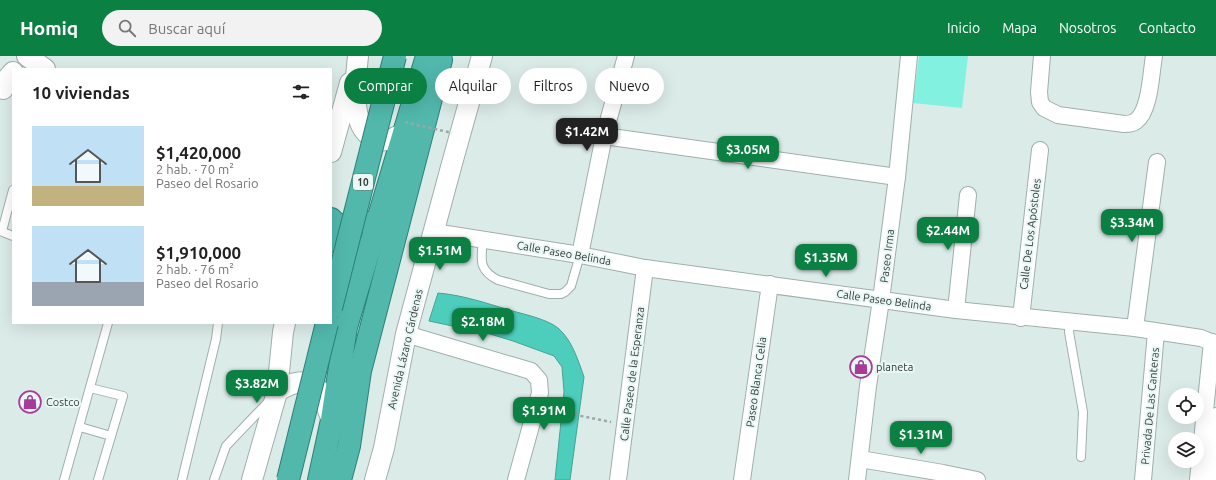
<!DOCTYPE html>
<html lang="es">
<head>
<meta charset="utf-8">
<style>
  :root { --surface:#fff; --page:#f2f2f2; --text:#222; --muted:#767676; --accent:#0b8043 }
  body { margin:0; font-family:Ubuntu,sans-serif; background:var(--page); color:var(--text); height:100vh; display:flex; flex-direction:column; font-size:15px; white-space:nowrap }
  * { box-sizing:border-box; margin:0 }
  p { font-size:13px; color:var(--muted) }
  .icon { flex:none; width:22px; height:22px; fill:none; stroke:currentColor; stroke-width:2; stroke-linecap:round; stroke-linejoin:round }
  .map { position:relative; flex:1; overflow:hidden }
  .details { position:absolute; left:12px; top:12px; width:320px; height:256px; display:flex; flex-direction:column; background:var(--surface); border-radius:0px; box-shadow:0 4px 16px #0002 }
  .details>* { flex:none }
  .banner { position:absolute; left:344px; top:12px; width:380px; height:36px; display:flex; gap:8px }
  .fabs { position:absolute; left:1168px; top:332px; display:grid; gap:8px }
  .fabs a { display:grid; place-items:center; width:36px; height:36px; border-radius:50%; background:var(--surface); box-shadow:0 4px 16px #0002; font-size:20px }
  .price { position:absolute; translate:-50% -34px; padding:0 9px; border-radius:8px; background:var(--accent); color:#fff; font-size:13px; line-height:26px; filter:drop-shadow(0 1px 2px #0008) }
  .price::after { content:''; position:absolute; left:50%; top:24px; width:12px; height:9px; margin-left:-6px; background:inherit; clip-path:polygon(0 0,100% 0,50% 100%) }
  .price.current { background:#222; color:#fff }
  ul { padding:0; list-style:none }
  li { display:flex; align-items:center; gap:12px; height:100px; padding:0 20px }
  li span { display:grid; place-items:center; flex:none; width:112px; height:80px; border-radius:0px; color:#555 }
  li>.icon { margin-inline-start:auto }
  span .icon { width:48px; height:48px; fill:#fffc; stroke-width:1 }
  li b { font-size:17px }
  h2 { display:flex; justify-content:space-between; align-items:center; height:48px; padding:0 20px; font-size:17px }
  .chip { padding:0 14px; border-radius:18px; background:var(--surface); box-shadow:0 4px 16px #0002; font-size:14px; line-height:36px }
  .chip.current { background:var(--accent); color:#fff }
  header { display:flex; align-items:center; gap:24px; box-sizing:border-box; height:56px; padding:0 20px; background:var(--accent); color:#fff }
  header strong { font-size:19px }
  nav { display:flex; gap:22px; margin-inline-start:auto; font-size:14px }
  .search { width:280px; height:36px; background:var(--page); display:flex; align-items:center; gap:10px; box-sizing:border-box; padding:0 14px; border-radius:22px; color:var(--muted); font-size:15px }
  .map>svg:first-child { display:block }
</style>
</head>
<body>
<header>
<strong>Homiq</strong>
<div class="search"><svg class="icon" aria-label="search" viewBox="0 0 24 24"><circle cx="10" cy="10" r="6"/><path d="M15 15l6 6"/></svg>Buscar aquí</div>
<nav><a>Inicio</a><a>Mapa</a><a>Nosotros</a><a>Contacto</a></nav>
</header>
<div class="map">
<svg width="1216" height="424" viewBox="0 0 1216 424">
  <rect width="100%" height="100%" fill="#dbebe8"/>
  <path fill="#83f1e0" d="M919,0h49l-6,52 -49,-5z"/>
  <path fill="#4dcebd" stroke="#46a295" d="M438,237c24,2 48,10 71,17 14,4 38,9 49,18 14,12 20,32 26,49l-14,103h-15l9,-88 -2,-25 -8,-11 -41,-15 -23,-7 -61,-13z"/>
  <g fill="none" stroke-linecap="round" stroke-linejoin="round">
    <g stroke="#a0afac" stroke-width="10">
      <g id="service">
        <path d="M0,175l13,5"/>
        <path d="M2,175l11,-41"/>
        <path d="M483,184c-2,19 -5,30 15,40l51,14h12l4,-2 6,-6 9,-31"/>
        <path d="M1070,266l-1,10 14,80 -2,45"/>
        <path d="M90,332l33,8 -25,84"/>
        <path d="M80,371l31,9"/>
        <path d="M64,424l44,-157"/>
        <path d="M182,424l34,-141 2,-16"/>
        <path d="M214,424l12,-34 43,-45"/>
      </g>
    </g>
    <g stroke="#a0afac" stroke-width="18">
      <g id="minor">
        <path d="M1042,0l-3,36 1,10 4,6 14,7 66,9c4,0 8,0 12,-3 14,-10 15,-48 18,-65"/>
        <path d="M604,80l293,41"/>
        <path d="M434,176l146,23 65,13 311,42 179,18 66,10 15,6"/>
        <path d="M580,199l24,-119 22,-80"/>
        <path d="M956,254l12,-115"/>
        <path d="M1021,262l19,-168"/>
        <path d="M1135,272l22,-166"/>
        <path d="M406,278l125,37 8,9 1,13 -24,87"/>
        <path d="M860,403l83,14 34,7"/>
        <path d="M618,424l27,-212"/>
        <path d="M742,424l28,-196"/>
        <path d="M857,424l11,-94 13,-86 16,-123 12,-121"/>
        <path d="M1143,424l13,-148"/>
        <path d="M1198,424l14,-138"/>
        <path d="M1210,424l6,-64"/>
      </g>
    </g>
    <g stroke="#a0afac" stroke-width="22">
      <g id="tertiary">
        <path d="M27,0l18,13"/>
        <path d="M358,0c-2,22 -10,73 18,83 10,4 19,-1 29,-7"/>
        <path d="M3,33l3,-9 7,-8"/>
        <path d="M331,96l19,-69"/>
        <path d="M277,336c13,-9 31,-16 43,-1 4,6 8,21 12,29"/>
        <path d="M252,424l25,-88 6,-60 2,-9"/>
        <path d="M375,424l9,-32 22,-114 45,-167 31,-111"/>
      </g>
    </g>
    <g stroke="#2b8177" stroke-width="24">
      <g id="trunk">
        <path d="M331,163l14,13 7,12"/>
        <path d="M331,185l30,-21"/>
        <path d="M319,424l13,-60 14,-93 81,-271"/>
        <path d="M340,424l9,-34 11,-75 81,-311"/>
      </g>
    </g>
    <path stroke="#9ba7a4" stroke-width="2.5" stroke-dasharray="3 3" stroke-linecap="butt" d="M551,354l60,12"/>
    <use href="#service" stroke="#fff" stroke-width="8"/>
    <use href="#minor" stroke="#fff" stroke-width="16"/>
    <use href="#tertiary" stroke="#fff" stroke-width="20"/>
    <use href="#trunk" stroke="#52b8ac" stroke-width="22"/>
    <g stroke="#2b8177" stroke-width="24" stroke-linecap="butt">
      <g id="trunk-bridge">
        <path d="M331,252l64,-252"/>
        <path d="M288,424l39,-157"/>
      </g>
    </g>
    <path stroke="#9ba7a4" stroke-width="2.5" stroke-dasharray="3 3" stroke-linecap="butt" d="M405,66l47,11"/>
    <use href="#trunk-bridge" stroke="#52b8ac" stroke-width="22"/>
  </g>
  <defs>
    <g id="shop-ring" transform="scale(1.15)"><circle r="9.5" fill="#e9f8f5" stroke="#a73b9a" stroke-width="1.5"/><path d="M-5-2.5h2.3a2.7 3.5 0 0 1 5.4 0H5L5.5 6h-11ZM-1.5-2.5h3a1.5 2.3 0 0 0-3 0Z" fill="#a73b9a"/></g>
  </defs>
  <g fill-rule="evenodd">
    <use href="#shop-ring" x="861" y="311"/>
    <use href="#shop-ring" x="30" y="346"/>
  </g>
  <g text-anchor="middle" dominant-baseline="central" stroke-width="4" stroke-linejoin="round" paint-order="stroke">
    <rect fill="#e9f8f5" stroke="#6a7371" stroke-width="1" x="353" y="118" width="20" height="16" rx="3"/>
    <g font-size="10" font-weight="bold" fill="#343a39">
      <text x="363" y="126">10</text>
    </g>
    <g font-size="11" fill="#343a39" stroke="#e9f8f5">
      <text transform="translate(1030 178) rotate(-83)">Calle De Los Apóstoles</text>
      <text transform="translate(564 197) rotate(10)">Calle Paseo Belinda</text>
      <text transform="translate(887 200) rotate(-83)">Paseo Irma</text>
      <text transform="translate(884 244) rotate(8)">Calle Paseo Belinda</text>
      <text transform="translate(405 293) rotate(-77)">Avenida Lázaro Cárdenas</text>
      <text transform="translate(632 318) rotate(-83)">Calle Paseo de la Esperanza</text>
      <text transform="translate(756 326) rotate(-82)">Paseo Blanca Celia</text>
      <text transform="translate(1150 350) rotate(-85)">Privada De Las Canteras</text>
    </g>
    <g font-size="11" fill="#343a39" stroke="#e9f8f5" text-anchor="start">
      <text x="876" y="311">planeta</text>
      <text x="46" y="346">Costco</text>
    </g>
  </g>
</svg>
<div class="fabs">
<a><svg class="icon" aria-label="locate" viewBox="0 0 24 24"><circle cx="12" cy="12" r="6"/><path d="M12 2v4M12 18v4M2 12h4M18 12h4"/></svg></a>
<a><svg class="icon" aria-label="layers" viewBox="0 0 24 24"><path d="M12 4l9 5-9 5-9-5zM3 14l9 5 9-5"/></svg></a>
</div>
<b class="price current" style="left:587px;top:96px">$1.42M</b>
<b class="price" style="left:748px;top:114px">$3.05M</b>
<b class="price" style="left:1132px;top:187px">$3.34M</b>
<b class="price" style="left:948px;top:195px">$2.44M</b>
<b class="price" style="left:440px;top:215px">$1.51M</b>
<b class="price" style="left:826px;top:222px">$1.35M</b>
<b class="price" style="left:483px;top:286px">$2.18M</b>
<b class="price" style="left:257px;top:348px">$3.82M</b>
<b class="price" style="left:544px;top:375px">$1.91M</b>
<b class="price" style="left:921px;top:399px">$1.31M</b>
<div class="banner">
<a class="chip current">Comprar</a>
<a class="chip">Alquilar</a>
<a class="chip">Filtros</a>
<a class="chip">Nuevo</a>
</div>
<section class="details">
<h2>10 viviendas<svg class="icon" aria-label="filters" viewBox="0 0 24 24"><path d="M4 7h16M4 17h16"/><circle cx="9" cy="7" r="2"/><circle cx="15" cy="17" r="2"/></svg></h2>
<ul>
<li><span style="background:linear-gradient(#bfe0f5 75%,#c2b280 0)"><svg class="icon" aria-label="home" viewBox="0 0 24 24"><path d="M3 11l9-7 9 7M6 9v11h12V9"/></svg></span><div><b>$1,420,000</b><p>2 hab. · 70 m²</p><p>Paseo del Rosario</p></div></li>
<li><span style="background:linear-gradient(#bfe0f5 70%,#9aa5b1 0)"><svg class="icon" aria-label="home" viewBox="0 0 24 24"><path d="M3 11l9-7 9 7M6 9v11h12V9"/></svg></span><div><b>$1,910,000</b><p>2 hab. · 76 m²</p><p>Paseo del Rosario</p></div></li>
</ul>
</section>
</div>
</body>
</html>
